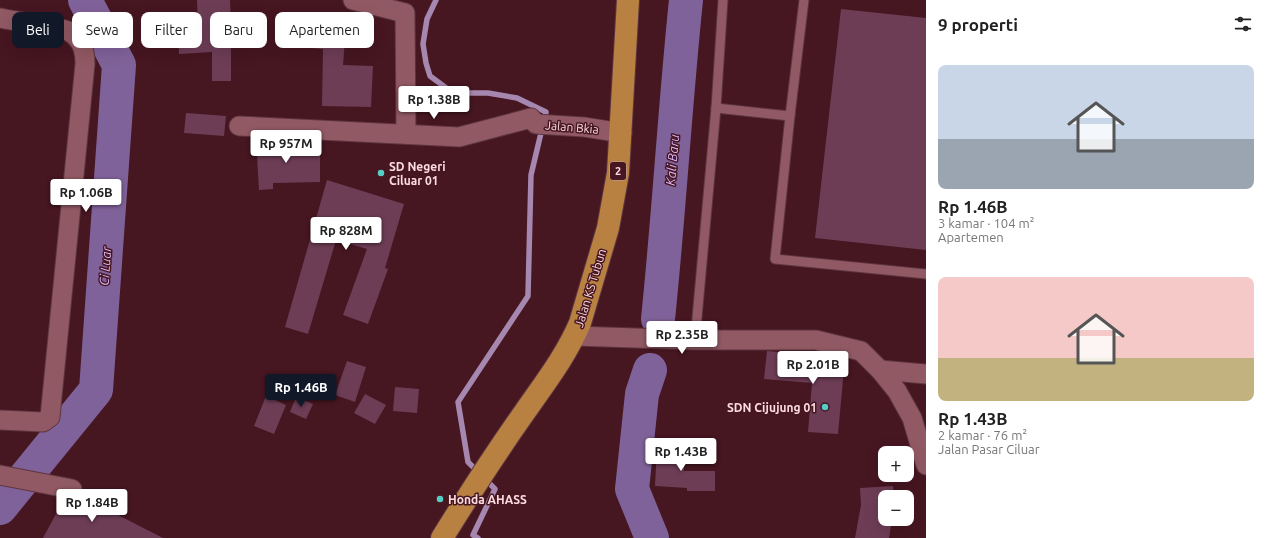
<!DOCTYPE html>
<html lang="id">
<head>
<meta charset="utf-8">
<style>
  :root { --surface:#fff; --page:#f6f6f6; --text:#222; --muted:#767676; --accent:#111827 }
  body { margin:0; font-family:Ubuntu,sans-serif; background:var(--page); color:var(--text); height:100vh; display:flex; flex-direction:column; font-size:15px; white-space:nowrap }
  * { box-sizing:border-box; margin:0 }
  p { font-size:13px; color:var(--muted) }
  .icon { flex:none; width:22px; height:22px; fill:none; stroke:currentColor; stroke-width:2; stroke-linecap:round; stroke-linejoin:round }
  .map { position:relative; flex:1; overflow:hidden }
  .side { display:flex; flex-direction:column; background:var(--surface); width:340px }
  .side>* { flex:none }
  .banner { position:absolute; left:12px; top:12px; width:380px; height:36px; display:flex; gap:8px }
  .tools { position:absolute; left:878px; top:446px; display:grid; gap:8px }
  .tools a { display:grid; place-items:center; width:36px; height:36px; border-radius:8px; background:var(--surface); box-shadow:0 4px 16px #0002; font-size:20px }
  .price { position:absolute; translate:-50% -34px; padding:0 9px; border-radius:4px; background:#fff; color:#222; font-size:13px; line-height:26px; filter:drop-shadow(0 1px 2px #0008) }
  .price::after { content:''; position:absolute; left:50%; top:24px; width:12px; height:9px; margin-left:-6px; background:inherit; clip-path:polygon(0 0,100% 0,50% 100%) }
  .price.current { background:var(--accent); color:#fff }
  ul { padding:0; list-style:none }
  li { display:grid; align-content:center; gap:8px; height:212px; padding:0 12px }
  li span { display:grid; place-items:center; height:124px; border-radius:8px; color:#555 }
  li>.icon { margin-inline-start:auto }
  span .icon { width:72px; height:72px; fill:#fffc; stroke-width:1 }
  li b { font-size:17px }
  h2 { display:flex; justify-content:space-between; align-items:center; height:48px; padding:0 12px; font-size:17px }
  .tag { padding:0 14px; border-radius:8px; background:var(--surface); box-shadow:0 4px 16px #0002; font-size:14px; line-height:36px }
  .tag.current { background:var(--accent); color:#fff }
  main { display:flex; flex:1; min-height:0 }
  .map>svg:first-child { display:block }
</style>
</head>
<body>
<main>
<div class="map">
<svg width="926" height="538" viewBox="0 0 926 538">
  <rect width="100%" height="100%" fill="#461621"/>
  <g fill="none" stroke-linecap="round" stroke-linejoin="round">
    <g stroke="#a687af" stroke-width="5.5">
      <path d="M436,0l-9,19 -4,25 3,19 4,13 23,17h35l29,5 29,14 -15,63 -3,121 -70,106 10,60 10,10"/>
      <path d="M478,538l-5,-3 22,-46 -11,-11"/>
    </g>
    <g stroke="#80629a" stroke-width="34">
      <path d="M658,319c11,-106 17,-213 28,-319"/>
      <path d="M650,370l-8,24 -10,95 20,49"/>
      <path d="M0,508l96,-118 23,-325 -34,-65"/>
    </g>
  </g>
  <g fill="#6d3d56">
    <path d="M197,0h33l1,23h5l2,23h-7v35h-19v-29l-33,2 -1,-27 20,-1z"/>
    <path d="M841,9l85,9v232l-111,-12z"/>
    <path d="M279,21l67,5 -3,39 30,1 -2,41 -49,-1 1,-57 -47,-4z"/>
    <path d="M186,113l40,3 -2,20 -40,-3z"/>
    <path d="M256,138l19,1v8h45v35l-47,1v6l-14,1z"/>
    <path d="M327,180l77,24 -19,64 3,1 -20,55 -25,-9 24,-66 -31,-9 -28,94 -23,-7z"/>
    <path d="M767,351l78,7 -7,76 -30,-2 4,-49 -48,-4z"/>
    <path d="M347,361l19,6 -11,35 -20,-7z"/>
    <path d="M395,387l24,2 -2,24 -24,-2z"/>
    <path d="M365,394l21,11 -11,19 -21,-11z"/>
    <path d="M266,396l20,9 -12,29 -20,-8z"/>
    <path d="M296,397l17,7 -7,15 -16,-7z"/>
    <path d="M657,447l28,2 -1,22h31v20h-28v-3l-32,-2z"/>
    <path d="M893,486l1,11h-9v22h7l-3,19h-34l6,-33 -1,-17z"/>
    <path d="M81,496l82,42h-120l21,-39h11z"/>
  </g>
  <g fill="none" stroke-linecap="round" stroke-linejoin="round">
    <g stroke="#5d353e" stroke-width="11">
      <g id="lane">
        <path d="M804,0l-14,116 -15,143 151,15"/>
        <path d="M716,108l74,8"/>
        <path d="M695,340l21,-232 7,-108"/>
      </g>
    </g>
    <g stroke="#5d353e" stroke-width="21">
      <g id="street">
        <path d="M353,0l52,13 1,121"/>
        <path d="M0,18c12,3 63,9 70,14 12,8 15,18 15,32l-35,353 -7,5 -43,-2"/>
        <path d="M239,126l220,11 72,-19 5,6 48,3 38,6"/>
        <path d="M575,336l120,4h121l45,11 19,19 17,21 15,27 14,47"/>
        <path d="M880,370l46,4"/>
        <path d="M0,475l72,14"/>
      </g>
    </g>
    <g stroke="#5d353e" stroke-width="24">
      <path id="highway" d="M442,538c26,-42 53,-84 82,-125 20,-29 42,-57 56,-90l28,-95 10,-55 10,-173"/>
    </g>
    <use href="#lane" stroke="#915963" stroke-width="9"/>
    <use href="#street" stroke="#915963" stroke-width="19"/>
    <use href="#highway" stroke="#b88141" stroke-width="22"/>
  </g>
  <g fill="#55cec5" stroke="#461621" stroke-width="1.5">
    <circle cx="381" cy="173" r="4"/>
    <circle cx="825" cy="407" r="4"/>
    <circle cx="440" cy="499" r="4"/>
  </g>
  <g text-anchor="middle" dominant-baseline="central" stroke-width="3" stroke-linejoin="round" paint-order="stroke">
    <rect fill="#461621" stroke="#c6a1a7" stroke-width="1" x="610" y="162" width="16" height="18" rx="3"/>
    <g font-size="11" font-weight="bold" fill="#fddce0">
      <text x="618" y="171">2</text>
    </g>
    <g font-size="12" fill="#fddce0" stroke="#461621">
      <text transform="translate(572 127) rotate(5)">Jalan Bkia</text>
      <text transform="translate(590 288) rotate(-73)">Jalan KS Tubun</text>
    </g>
    <g font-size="12" font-weight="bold" fill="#fddce0" stroke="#461621" text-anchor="start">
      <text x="389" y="166">SD Negeri<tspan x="389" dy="14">Ciluar 01</tspan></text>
      <text x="817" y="407" text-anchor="end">SDN Cijujung 01</text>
      <text x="448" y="499">Honda AHASS</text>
    </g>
    <g font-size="13" font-style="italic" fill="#dbb8fa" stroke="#461621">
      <text transform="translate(672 160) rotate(-85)">Kali Baru</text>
      <text transform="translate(105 266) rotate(-86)">Ci Luar</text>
    </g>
  </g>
</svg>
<div class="tools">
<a>+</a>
<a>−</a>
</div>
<b class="price" style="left:434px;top:120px">Rp 1.38B</b>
<b class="price" style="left:286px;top:164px">Rp 957M</b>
<b class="price" style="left:86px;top:213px">Rp 1.06B</b>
<b class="price" style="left:346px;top:251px">Rp 828M</b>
<b class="price" style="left:682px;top:355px">Rp 2.35B</b>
<b class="price" style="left:813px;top:385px">Rp 2.01B</b>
<b class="price current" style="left:301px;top:408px">Rp 1.46B</b>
<b class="price" style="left:681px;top:472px">Rp 1.43B</b>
<b class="price" style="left:92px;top:523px">Rp 1.84B</b>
<div class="banner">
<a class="tag current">Beli</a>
<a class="tag">Sewa</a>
<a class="tag">Filter</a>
<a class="tag">Baru</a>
<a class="tag">Apartemen</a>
</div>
</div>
<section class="side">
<h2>9 properti<svg class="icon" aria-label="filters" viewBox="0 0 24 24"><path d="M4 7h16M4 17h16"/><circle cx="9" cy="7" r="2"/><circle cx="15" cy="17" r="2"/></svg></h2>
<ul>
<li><span style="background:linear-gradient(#c9d6e8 60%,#9aa5b1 0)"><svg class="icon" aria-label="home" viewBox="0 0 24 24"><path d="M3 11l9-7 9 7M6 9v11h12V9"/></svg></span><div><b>Rp 1.46B</b><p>3 kamar · 104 m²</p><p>Apartemen</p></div></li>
<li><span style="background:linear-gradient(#f6c9c9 65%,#c2b280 0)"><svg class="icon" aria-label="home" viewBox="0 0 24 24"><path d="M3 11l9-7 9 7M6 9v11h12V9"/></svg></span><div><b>Rp 1.43B</b><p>2 kamar · 76 m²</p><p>Jalan Pasar Ciluar</p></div></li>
</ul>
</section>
</main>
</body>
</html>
